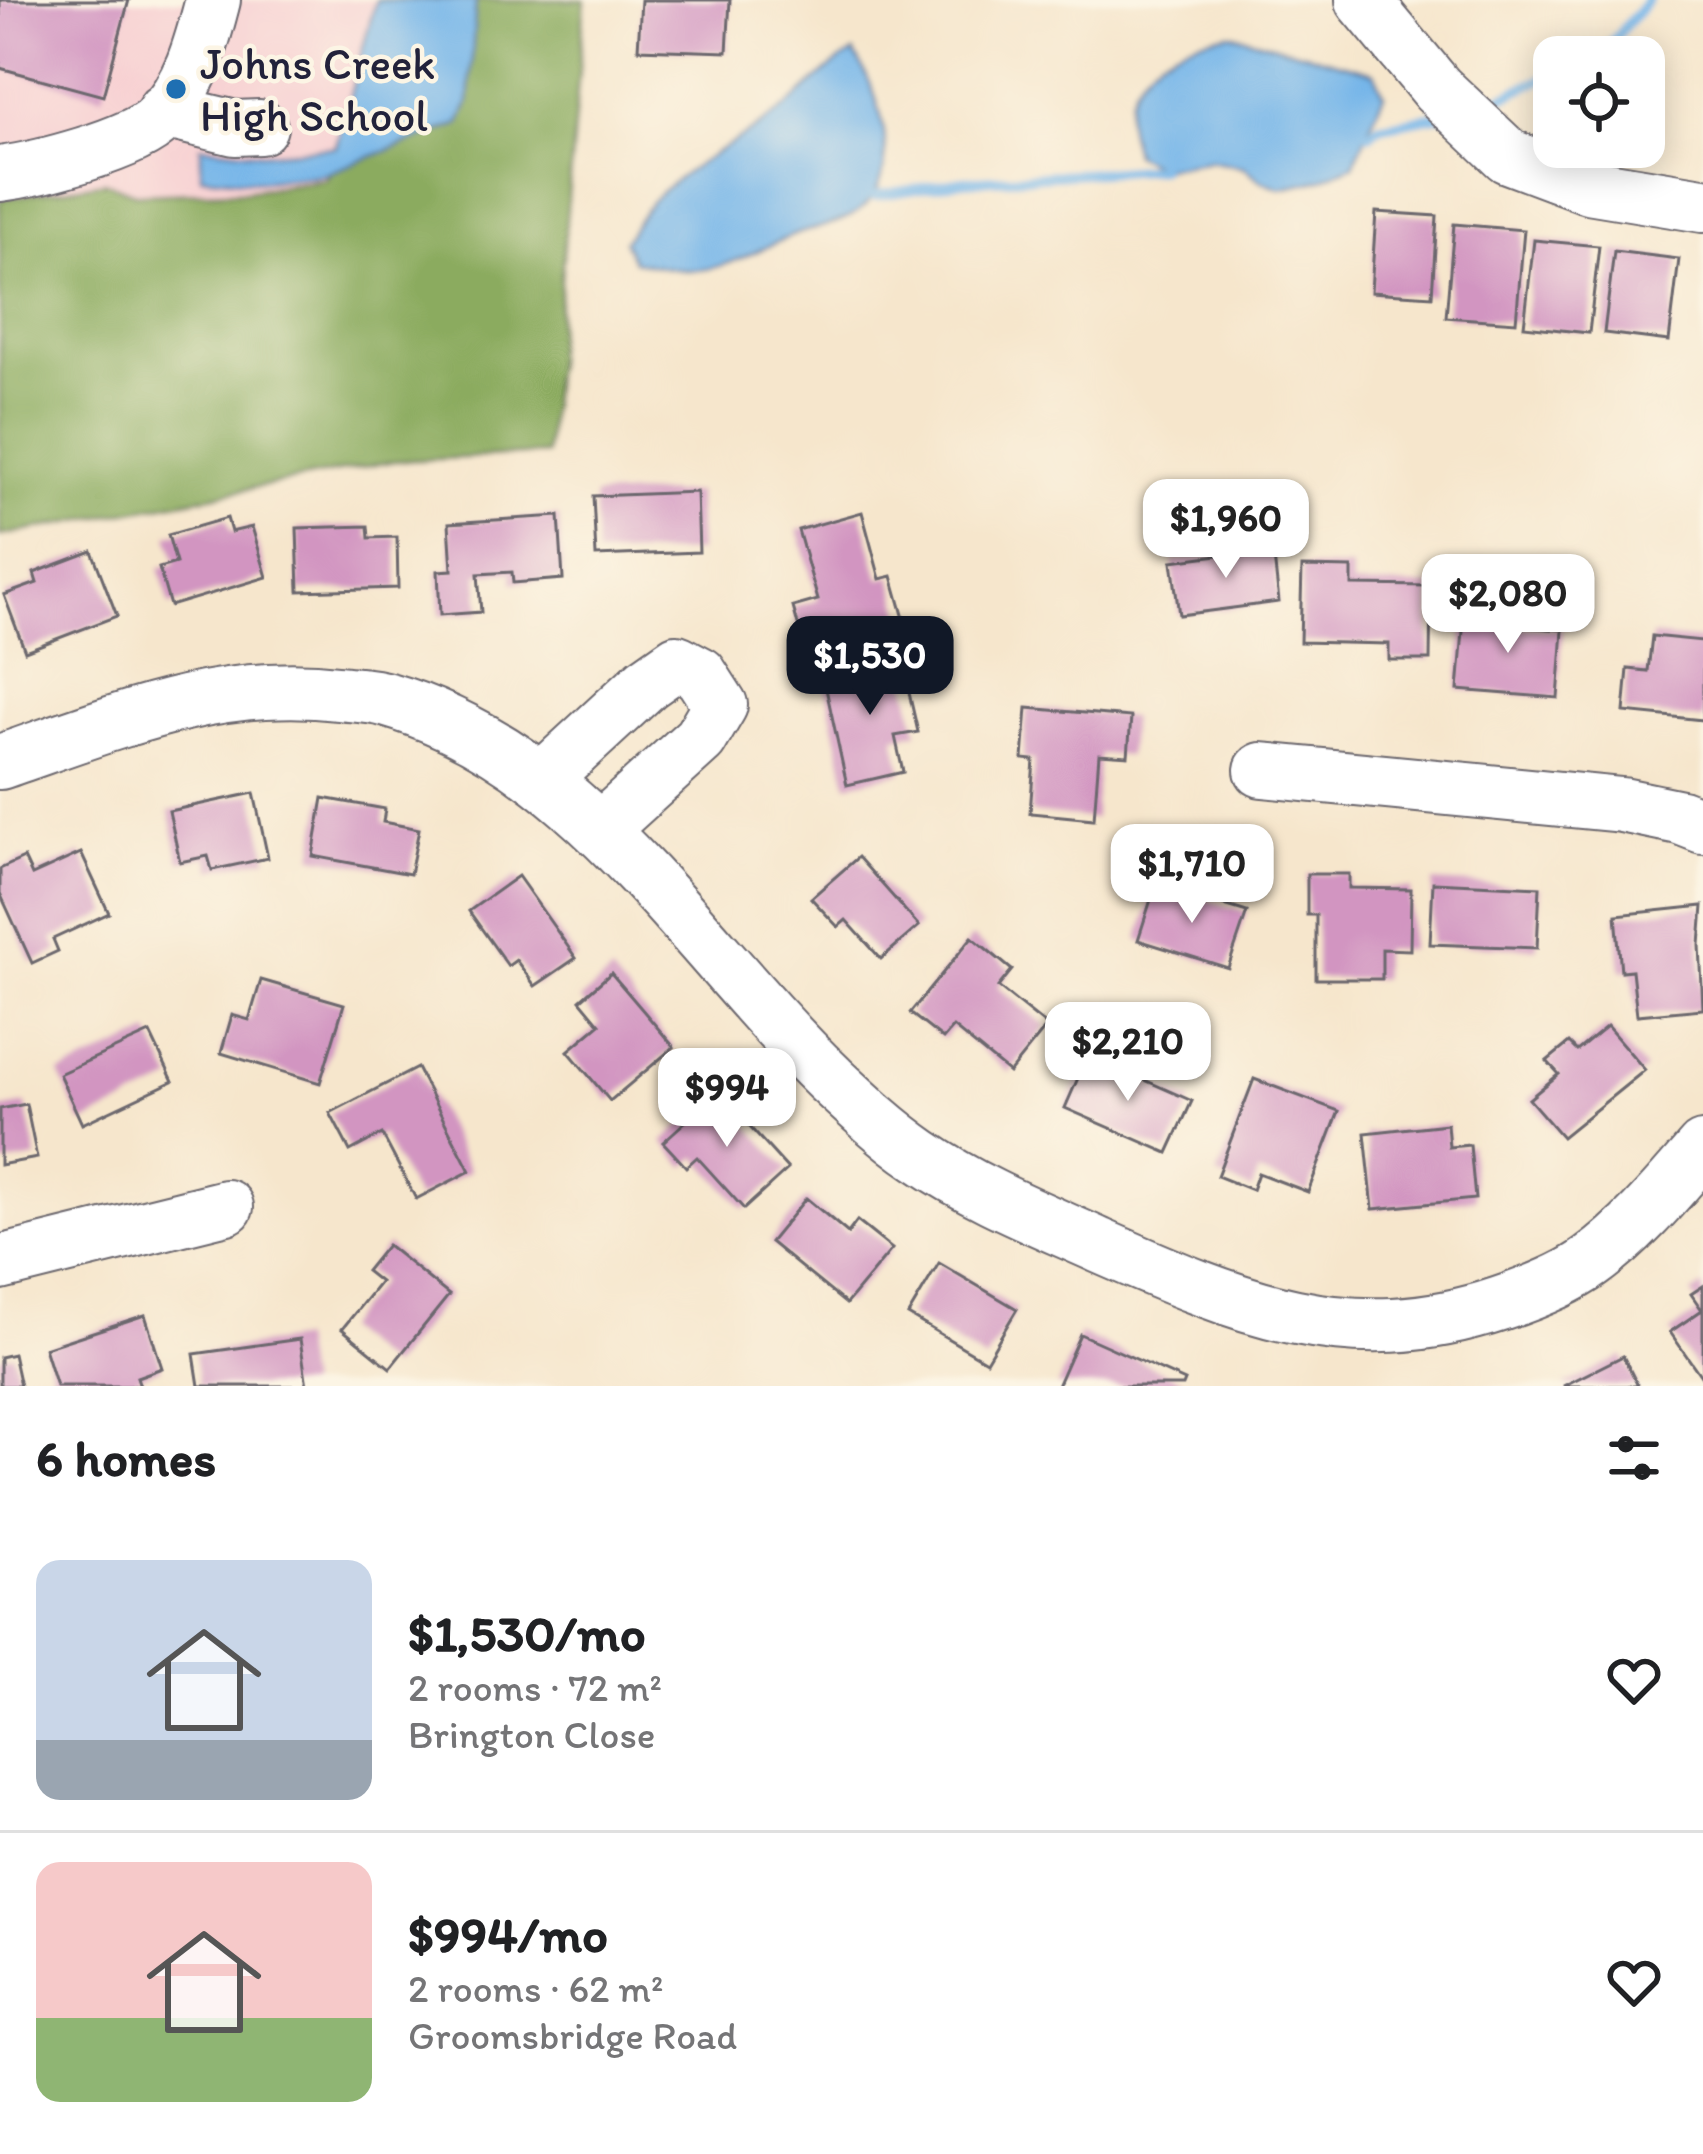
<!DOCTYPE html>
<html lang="en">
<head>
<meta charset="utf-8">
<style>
  :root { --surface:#fff; --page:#f2f2f2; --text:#202124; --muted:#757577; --line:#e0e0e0; --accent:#111827 }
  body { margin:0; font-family:Itim,sans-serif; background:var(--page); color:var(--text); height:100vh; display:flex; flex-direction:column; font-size:45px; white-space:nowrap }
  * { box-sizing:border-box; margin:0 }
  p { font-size:39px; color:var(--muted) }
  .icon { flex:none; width:66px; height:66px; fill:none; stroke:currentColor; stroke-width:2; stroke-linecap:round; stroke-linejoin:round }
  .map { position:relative; height:1386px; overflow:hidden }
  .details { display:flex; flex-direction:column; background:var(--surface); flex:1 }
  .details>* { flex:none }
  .controls { position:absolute; left:1533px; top:36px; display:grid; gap:24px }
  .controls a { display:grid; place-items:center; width:132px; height:132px; border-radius:24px; background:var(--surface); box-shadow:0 6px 30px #0003; font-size:60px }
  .price { position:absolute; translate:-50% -102px; padding:0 27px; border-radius:24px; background:#fff; color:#222; font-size:39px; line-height:78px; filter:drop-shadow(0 3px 6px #0008) }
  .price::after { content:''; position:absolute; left:50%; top:72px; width:36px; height:27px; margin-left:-18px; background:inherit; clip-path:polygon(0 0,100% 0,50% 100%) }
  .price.active { background:var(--accent); color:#fff }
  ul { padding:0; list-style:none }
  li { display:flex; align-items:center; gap:36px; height:300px; padding:0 36px }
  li+li { border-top:3px solid var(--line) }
  li span { display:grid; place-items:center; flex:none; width:336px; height:240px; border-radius:24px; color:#555 }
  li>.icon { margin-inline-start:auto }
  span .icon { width:144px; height:144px; fill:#fffc; stroke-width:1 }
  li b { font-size:51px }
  h2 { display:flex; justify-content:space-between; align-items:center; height:144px; padding:0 36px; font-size:51px }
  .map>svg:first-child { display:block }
</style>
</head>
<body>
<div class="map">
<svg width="1703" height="1386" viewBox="0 0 1703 1386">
  <rect width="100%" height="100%" fill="#fcf5e5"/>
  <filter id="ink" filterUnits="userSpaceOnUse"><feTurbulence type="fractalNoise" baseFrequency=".00833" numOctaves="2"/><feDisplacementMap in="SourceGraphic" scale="24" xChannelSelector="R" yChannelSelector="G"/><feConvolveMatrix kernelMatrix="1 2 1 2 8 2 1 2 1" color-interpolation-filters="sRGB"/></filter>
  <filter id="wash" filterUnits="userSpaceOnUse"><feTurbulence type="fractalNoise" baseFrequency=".004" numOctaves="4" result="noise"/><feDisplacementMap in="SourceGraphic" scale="48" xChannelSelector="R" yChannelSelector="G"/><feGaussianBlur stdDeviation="2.7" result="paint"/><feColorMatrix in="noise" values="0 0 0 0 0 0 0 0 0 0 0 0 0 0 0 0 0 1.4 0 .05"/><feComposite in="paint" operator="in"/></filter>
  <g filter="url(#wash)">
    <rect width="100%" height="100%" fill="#f6e6cc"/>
    <path fill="#f7cfd2" d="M0,0h377l-49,179 -82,12 -109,3 -31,-12 -106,17z"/>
    <path fill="#8bab5f" stroke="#56664d" stroke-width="3" d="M377,0h208l-39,454 -151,7 -395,75v-337l106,-17 31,12 109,-3 81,-12z"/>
    <g fill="#75b5e9" stroke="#4c6c92" stroke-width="3">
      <path d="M376,0h100l-7,103 -9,21 -138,51 -63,6 -58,-5v-30l61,7 74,-6z"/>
      <path d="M1230,33l144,39 10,22 -31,71 -34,15 -39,8 -20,-8 -16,-13 -34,-7 -50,8 -26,-14c-2,-12 -8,-26 -7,-38 4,-56 56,-74 103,-83z"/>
      <path d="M854,53c26,39 51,119 8,155 -18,16 -46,19 -68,27 -33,12 -70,37 -106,35 -18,0 -37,-6 -55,-9l-9,-20c9,-12 17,-28 27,-39 36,-38 89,-59 130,-91 25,-18 45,-45 73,-58z"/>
    </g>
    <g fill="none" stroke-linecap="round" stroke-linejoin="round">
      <g stroke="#75b5e9" stroke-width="10">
        <path d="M1589,57l16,-8 43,-49"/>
        <path d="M1482,106l72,-32"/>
        <path d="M1369,134l9,-7 62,-12"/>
        <path d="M874,196l89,-15 197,-13"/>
      </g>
    </g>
    <g id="blocks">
      <g fill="#d295c1">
        <path d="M0,0h129l-26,96 -103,-28z"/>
        <path d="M641,0h89l-3,52 -89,-3z"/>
        <path d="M1376,212l61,4 -5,80 -61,-4z"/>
        <path d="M1454,224l70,6 -8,92 -70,-5z"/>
        <path d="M1534,240l65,6 -10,87 -65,-7z"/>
        <path d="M1614,251l65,8 -10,82 -65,-8z"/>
        <path d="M697,492l2,60 -103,4 -3,-60z"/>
        <path d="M862,512l18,67 12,-3 13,46 -100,28 -12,-43 25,-7 -20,-70z"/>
        <path d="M559,516l4,63 -50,4 -1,-11 -34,2 3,38 -41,3 -2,-44 14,-1 -3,-47z"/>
        <path d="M227,518l4,14 21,-5 15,50 -97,29 -11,-38 17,-5 -8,-28z"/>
        <path d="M368,526l1,12 28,-1 1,51 -99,3 -2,-63z"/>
        <path d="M1273,548l6,54 -100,13 -7,-54z"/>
        <path d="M92,551l25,65 -92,35 -21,-56 33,-12 -3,-10z"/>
        <path d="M1302,567l50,1v17l79,1 -1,74h-41v-16l-89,-2z"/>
        <path d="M1465,607l42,3 -1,16 57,4 -5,68 -100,-8z"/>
        <path d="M1652,636l51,5v79l-79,-8 4,-43 20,2z"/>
        <path d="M901,658l17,74 -23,4 8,36 -56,13 -24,-110z"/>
        <path d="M1027,708l104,9 -3,39 -29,-2 -5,65 -64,-6 4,-53 -11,-1z"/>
        <path d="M254,793l14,65 -56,12 -4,-14 -28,6 -11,-51z"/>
        <path d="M323,798l62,11 -2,13 36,7 -9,45 -97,-18z"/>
        <path d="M81,853l28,60 -56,26 5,12 -26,12 -32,-70v-24l24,-11 8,17z"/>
        <path d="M858,857l61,69 -38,33 -35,-39 -8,7 -27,-29z"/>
        <path d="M1307,874h42v14l62,1 -1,61 -28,-1v30h-66v-64h-9z"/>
        <path d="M518,876l58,82 -41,28 -19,-26 -8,6 -39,-55z"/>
        <path d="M1433,882l107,5 -3,61 -107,-4z"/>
        <path d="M1156,884l91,28 -19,56 -90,-28z"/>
        <path d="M1703,906l-3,39 3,64 -66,6 -5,-45 -11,1 -5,-56z"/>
        <path d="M972,937l40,33 -14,17 49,39 -38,47 -56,-46 -10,12 -33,-26z"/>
        <path d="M611,973l63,74 -64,54 -42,-50 32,-27 -20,-24z"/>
        <path d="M261,980l83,24 -24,79 -99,-30 11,-38 17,5z"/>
        <path d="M1607,1026l38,44 -83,67 -33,-38 30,-25 -12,-13 22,-18 8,8z"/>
        <path d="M150,1033l23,48 -91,43 -23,-50z"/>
        <path d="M1088,1055l104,46 -24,52 -103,-45z"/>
        <path d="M417,1068l53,103 -54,28 -34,-65 -32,17 -20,-38z"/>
        <path d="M1254,1079l85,32 -31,81 -50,-19 -6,17 -35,-14z"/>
        <path d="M718,1092l70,77 -44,40 -47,-52 -11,10 -23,-25z"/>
        <path d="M26,1104l11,54 -37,7v-56z"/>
        <path d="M1447,1124l2,23 21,-2 5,54 -102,10 -8,-76z"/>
        <path d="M806,1198l42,35 9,-12 35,28 -46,55 -76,-62z"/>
        <path d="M387,1245l62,50 -59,73 -48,-39 38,-47 -14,-11z"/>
        <path d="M939,1263l78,46 -31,52 -78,-46z"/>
        <path d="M1703,1286v93l-33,-47 32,-22 -11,-16z"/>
        <path d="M145,1315l17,53 -25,9 3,9h-84l-12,-38z"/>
        <path d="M1080,1334l105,47 -2,5h-126z"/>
        <path d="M300,1339l7,47h-108l-5,-32z"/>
        <path d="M13,1354l7,32h-20v-29z"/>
        <path d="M1623,1356l15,30h-75z"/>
      </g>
    </g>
  </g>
  <g filter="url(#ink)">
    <use href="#blocks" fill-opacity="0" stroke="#6c676e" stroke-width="3"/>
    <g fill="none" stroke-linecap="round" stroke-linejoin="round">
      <g stroke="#6c676e" stroke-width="58">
        <g id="minor">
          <path d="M1363,0l74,89 71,67 80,30 115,19"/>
          <path d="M164,111l71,17 25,-1"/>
          <path d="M0,174c37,-5 134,-29 159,-55 32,-32 43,-77 54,-119"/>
          <path d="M0,762c111,-38 219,-84 338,-69 16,2 34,2 50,7 196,57 302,244 441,378 28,26 60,56 91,77 55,38 118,63 178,90 139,61 250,110 402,59 30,-10 65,-23 91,-42 42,-30 78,-74 112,-113"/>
          <path d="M1262,770l360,35 58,12 23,9"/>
          <path d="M543,779l104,-96 30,-21 23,12 20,31 -20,34 -99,90"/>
          <path d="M0,1263l226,-56"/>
        </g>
      </g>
      <use href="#minor" stroke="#fff" stroke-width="54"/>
    </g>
  </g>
  <circle fill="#1f6fb2" stroke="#fcf5e5" stroke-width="4.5" cx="176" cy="89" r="12"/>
  <g text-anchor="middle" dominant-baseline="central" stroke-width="9" stroke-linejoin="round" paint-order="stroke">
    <g font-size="45" fill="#22223b" stroke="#fcf5e5" text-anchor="start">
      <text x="200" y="63">Johns Creek<tspan x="200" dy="52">High School</tspan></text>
    </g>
  </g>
</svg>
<div class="controls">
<a><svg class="icon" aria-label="locate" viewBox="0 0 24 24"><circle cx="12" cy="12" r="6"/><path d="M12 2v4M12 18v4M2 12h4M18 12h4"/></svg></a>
</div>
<b class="price" style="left:1226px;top:581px">$1,960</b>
<b class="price" style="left:1508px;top:656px">$2,080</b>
<b class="price active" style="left:870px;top:718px">$1,530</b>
<b class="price" style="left:1192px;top:926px">$1,710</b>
<b class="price" style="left:1128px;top:1104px">$2,210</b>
<b class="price" style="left:727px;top:1150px">$994</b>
</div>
<section class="details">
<h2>6 homes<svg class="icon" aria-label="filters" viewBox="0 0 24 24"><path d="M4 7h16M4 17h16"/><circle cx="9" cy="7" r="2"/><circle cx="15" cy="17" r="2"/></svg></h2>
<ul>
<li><span style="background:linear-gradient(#c9d6e8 75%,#9aa5b1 0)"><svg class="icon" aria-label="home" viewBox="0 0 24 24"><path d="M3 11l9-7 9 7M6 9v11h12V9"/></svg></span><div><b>$1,530/mo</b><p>2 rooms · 72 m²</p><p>Brington Close</p></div><svg class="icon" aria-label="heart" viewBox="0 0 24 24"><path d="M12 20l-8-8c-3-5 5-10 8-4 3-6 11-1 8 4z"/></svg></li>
<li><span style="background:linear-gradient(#f6c9c9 65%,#8fb573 0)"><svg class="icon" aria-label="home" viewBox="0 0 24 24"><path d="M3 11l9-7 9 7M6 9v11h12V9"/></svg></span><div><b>$994/mo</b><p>2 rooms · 62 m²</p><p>Groomsbridge Road</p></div><svg class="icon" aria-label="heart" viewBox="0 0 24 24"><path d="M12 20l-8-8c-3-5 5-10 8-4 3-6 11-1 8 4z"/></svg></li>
</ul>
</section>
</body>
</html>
